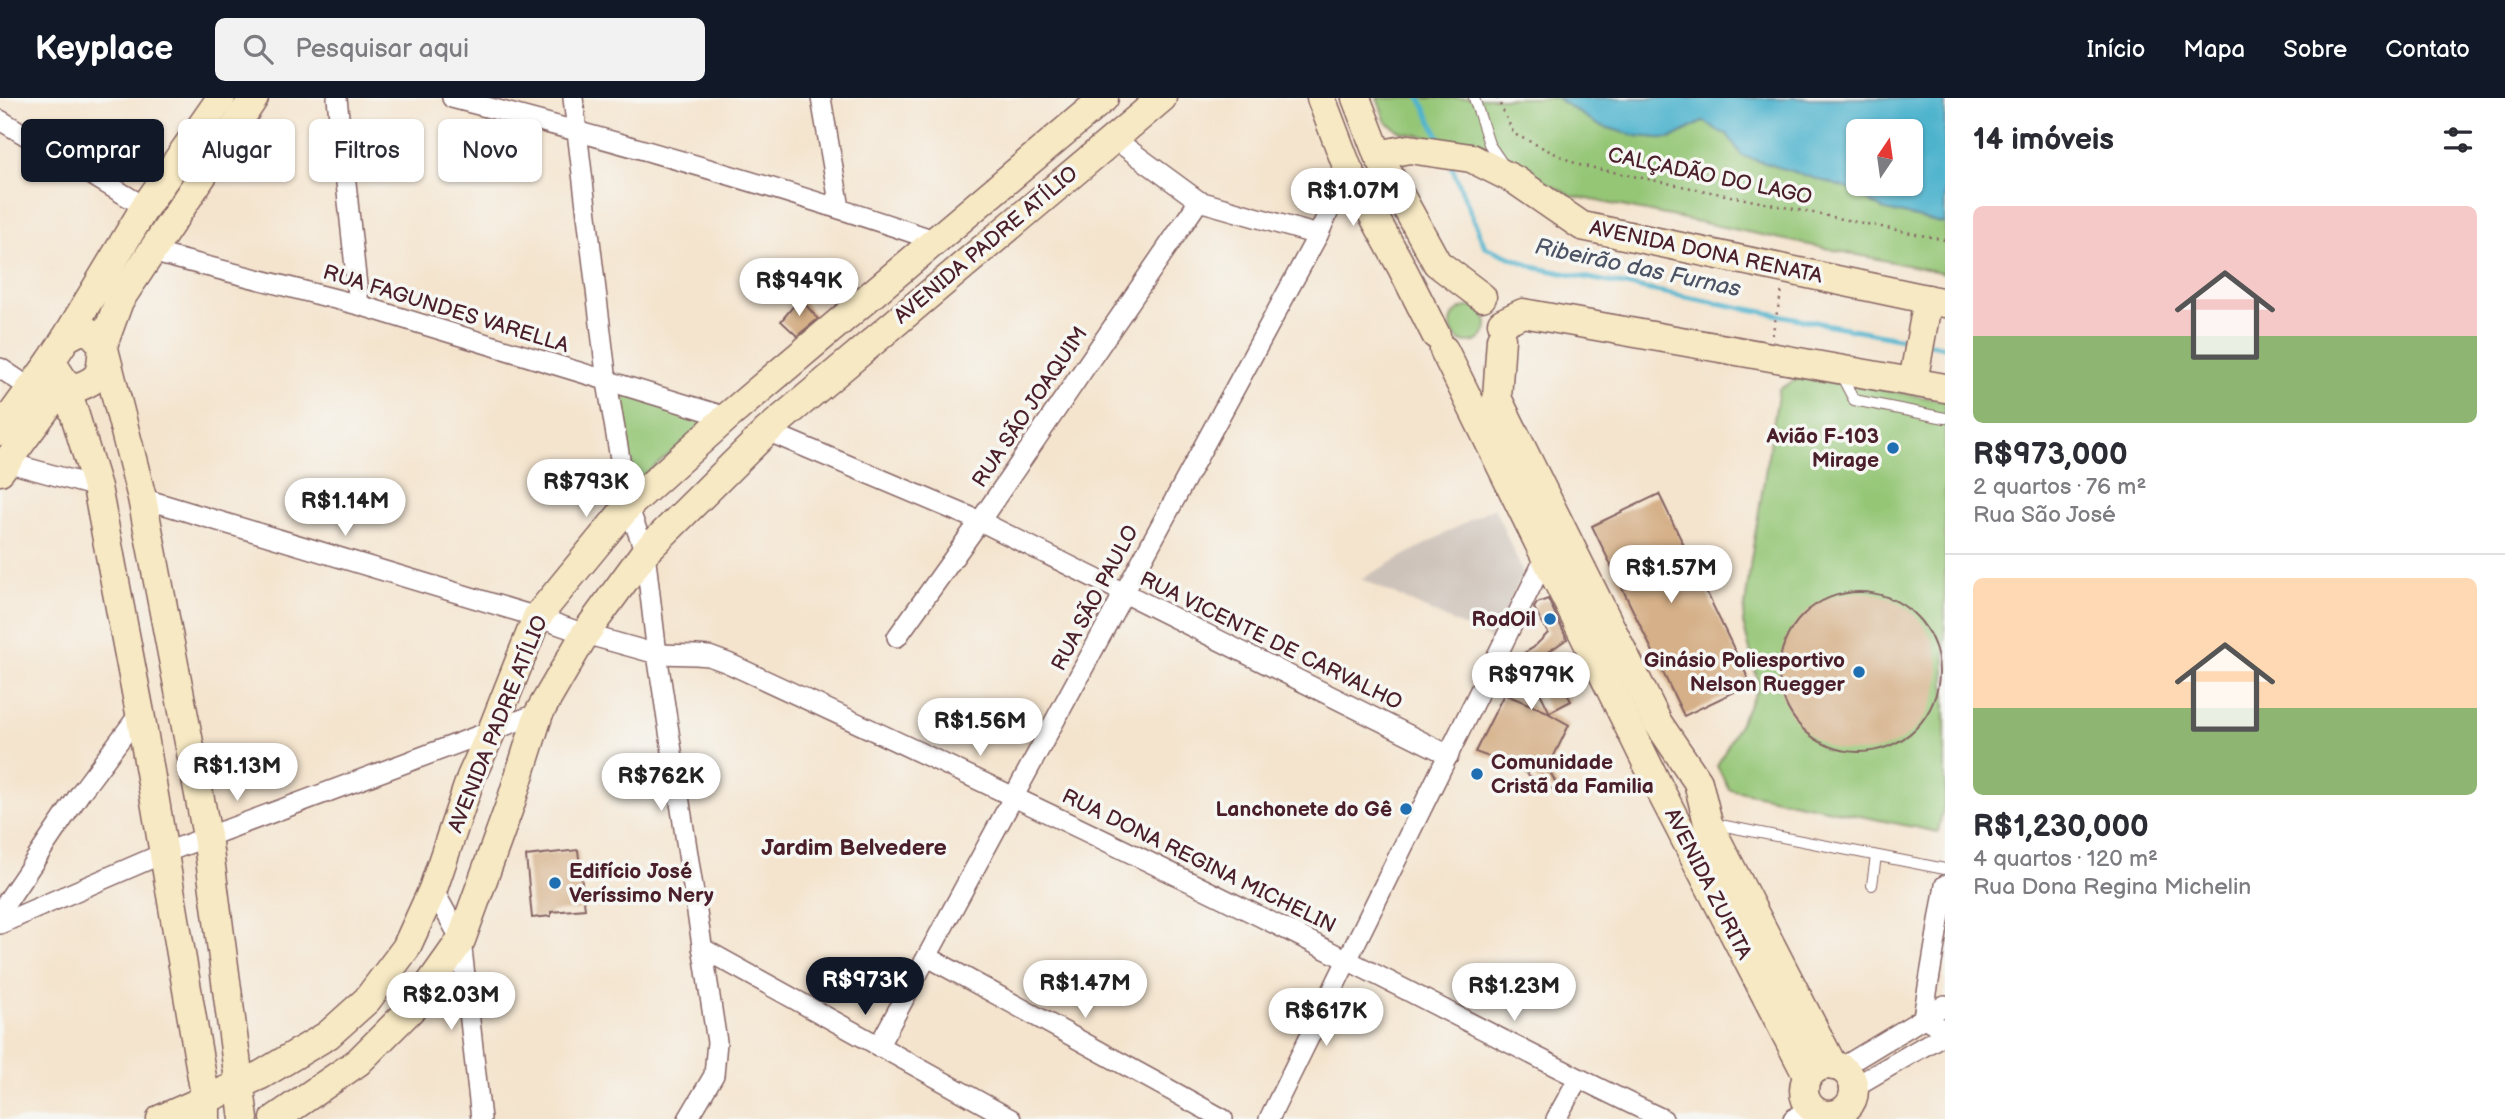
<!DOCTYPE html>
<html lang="pt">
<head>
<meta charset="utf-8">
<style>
  :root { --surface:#fff; --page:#f2f2f3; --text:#2b2b33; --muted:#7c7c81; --line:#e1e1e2; --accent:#111827 }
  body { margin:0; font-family:"Balsamiq Sans",sans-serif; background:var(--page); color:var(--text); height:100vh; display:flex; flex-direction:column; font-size:26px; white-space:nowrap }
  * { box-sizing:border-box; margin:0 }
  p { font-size:23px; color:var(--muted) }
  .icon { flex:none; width:38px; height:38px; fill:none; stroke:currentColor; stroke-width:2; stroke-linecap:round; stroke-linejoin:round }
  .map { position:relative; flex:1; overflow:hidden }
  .sheet { display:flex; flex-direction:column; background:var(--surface); width:560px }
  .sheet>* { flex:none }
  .banner { position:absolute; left:21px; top:21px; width:665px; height:63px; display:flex; gap:14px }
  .needle { width:46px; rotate:13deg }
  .tools { position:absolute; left:1846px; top:21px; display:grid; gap:14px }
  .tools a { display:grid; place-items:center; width:77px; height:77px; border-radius:10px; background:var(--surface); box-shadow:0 2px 5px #0004; font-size:35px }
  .price { position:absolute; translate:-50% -60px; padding:0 16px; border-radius:24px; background:#fff; color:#222; font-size:23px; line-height:46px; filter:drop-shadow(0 2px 4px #0008) }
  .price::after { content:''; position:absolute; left:50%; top:42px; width:21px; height:16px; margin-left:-10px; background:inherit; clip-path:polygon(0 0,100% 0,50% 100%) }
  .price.active { background:var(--accent); color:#fff }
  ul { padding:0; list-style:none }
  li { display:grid; align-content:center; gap:14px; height:371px; padding:0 28px }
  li+li { border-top:2px solid var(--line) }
  li span { display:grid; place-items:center; height:217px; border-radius:10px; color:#555 }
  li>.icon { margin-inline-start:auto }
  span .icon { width:126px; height:126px; fill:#fffc; stroke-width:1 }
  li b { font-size:30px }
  h2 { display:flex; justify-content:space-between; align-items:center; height:84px; padding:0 28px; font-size:30px }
  .tag { padding:0 24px; border-radius:10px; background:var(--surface); box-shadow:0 2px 5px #0004; font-size:24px; line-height:63px }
  .tag.active { background:var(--accent); color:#fff }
  header { display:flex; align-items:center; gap:42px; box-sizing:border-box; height:98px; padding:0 35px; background:var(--accent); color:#fff }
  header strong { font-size:33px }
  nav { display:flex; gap:38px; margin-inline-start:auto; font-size:24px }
  .search { width:490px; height:63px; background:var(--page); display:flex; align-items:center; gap:18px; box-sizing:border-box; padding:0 24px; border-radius:10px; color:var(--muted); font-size:26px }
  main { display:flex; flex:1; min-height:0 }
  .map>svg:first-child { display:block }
</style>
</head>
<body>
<header>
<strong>Keyplace</strong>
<div class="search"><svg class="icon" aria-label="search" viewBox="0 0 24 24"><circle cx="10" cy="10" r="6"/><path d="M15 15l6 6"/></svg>Pesquisar aqui</div>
<nav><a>Início</a><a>Mapa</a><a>Sobre</a><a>Contato</a></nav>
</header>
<main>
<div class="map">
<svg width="1945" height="1021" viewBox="0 0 1945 1021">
  <rect width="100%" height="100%" fill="#f6f6f2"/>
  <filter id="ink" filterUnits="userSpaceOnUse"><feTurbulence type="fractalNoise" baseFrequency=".0143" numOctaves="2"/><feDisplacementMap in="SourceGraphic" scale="14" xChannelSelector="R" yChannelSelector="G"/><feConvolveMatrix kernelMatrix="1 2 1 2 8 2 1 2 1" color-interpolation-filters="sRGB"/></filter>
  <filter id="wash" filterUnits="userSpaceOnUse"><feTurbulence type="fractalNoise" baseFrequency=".00686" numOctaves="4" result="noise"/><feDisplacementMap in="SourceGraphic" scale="28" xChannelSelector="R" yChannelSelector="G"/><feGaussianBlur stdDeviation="1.57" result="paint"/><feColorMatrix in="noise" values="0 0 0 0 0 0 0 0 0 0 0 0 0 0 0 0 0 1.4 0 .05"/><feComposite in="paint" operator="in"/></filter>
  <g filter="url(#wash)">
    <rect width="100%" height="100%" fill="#f4e4ce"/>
    <path fill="#cdc2b9" d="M1494,409l29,66 -30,67 -132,-61z"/>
    <g fill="#94c676" stroke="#6f7250" stroke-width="2" fill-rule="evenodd">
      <path d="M1377,0h568v175l-372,-77 -104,-52 -68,-12 -15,-10zM1858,33h53v53h-53z"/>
      <circle cx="1469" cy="227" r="18"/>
      <path d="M1805,277l140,26v400l-7,31 -209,-43 -12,-23 42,-80 -16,-63 8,-64 28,-170z"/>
      <path d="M617,292l94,30 -78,64z"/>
    </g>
    <path fill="#4eb3cd" stroke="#4c697c" stroke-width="2" fill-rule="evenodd" d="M1556,0h389v126l-63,-15 -33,-20 -107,-33 -15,-22 -10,-3 -13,-10 -34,18 -34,-3 -38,-11zM1858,33h53v53h-53z"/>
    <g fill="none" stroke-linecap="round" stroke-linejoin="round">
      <g stroke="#4eb3cd" stroke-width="5">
        <path d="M1420,0l23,47"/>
        <path d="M1451,66l34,83 52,21 376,73"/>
        <path d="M1930,246l15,3"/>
      </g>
    </g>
    <g id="blocks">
      <g fill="#d5b088">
        <path d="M800,200l18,21 -21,17 -16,-15z"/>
        <path d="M1659,396l92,190 -67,32 -92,-190z"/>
        <circle cx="1859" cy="574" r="80"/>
        <path d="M1548,501l19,40 -22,15 26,47 -23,12 21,12 -21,43 14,27 -50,-30 -37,-13 29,-58 46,19 -23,-47 -9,6 -4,-6 9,-9 -1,-3 11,-6 15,-15 -14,-25 3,-5z"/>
        <path d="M578,752l7,59 -34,3v4l-19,2 -6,-62z"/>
      </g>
    </g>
  </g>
  <g filter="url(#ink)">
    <use href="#blocks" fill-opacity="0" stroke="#866464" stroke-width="2"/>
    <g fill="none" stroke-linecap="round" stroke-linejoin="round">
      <g stroke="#866464" stroke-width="12">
        <g id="lane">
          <path d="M1474,0l15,46 15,22"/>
          <path d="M1841,277l13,25 91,18"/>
          <path d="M1715,726l230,45"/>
          <path d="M1872,787l4,-29"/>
        </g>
      </g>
      <g stroke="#866464" stroke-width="22">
        <g id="street">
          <path d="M337,0l22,207"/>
          <path d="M452,0c163,42 325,89 485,143"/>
          <path d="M573,0l34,284 21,124 17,46 12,102 60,388 -3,33 -26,44"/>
          <path d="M821,0l19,110"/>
          <path d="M0,22l145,87"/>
          <path d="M1113,40l86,63 119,34"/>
          <path d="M151,154l208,53 368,112"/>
          <path d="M0,270l30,20"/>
          <path d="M767,333l213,90 469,234"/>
          <path d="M6,364l91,25"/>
          <path d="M142,400l395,119 48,17 72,20 39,1 13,1 19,7c208,96 415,194 619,297 106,53 209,109 316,159"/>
          <path d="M897,539l83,-116 219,-320"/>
          <path d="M1945,787l-22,132 22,14"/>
          <path d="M433,791l28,51 20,179"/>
          <path d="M0,814l81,-120 59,-79"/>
          <path d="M0,826l164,-71 375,-140"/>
          <path d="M702,850l309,171"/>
          <path d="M928,859l295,162"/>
          <path d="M878,949l440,-812 30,-66"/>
          <path d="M1841,970l104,-63"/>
          <path d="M1854,989l91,-53"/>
          <path d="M1269,1021l276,-561"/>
          <path d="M1556,1021l22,-40"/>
          <path d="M1793,1021l19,-11"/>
        </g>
      </g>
      <g stroke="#866464" stroke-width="31">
        <g id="secondary">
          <path d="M1321,0l27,71 53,97 35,69"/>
          <path d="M1356,0l22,57 59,108 45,34"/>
          <path d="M1378,57l31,-6 62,9 44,22 67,46 363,77"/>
          <path d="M1502,225l21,-10 422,75"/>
          <path d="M81,232l11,3 11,12c-3,27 1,33 -27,43l-11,-5 -14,-22 15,-23z"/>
          <path d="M66,240l79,-131 76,-109"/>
          <path d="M1501,241l-4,59 161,325 40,59 10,41 125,243"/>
          <path d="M1444,252l219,446 145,281"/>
          <path d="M1913,284l15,-83"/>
          <path d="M65,285l32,104 43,226 66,388v18"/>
          <path d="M0,333l51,-70"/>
          <path d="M0,373l65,-88"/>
          <circle cx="1829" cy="992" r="25"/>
          <path d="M161,1021l100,-44 67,-40 39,-35 39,-52 27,-59 38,-112 22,-49 44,-111 91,-111 99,-89 377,-319"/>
          <path d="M244,1021l-37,-283 -65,-338 -39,-153 16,-44 135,-203"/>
          <path d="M275,1021l83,-57 57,-57 46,-65 49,-135 29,-92 46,-79 60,-82 122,-121 395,-333"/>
        </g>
      </g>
      <g stroke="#866464" stroke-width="2.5" stroke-dasharray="2 5" stroke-linecap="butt">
        <path d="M1497,0l17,36 65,31 366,75"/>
        <path d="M1772,237l10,-45"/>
      </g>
      <use href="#lane" stroke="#fff" stroke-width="10"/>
      <use href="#street" stroke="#fff" stroke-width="19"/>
      <use href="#secondary" stroke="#f7e9c3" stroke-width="28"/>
    </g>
  </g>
  <g fill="#1f6fb2" stroke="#f6f6f2" stroke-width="2.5">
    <circle cx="1893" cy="350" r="7"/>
    <circle cx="1550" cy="521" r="7"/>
    <circle cx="1859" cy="574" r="7"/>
    <circle cx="1477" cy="676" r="7"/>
    <circle cx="1406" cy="711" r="7"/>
    <circle cx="555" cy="785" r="7"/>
  </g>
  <g text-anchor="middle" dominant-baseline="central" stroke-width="7" stroke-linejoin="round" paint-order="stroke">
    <g font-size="21" fill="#4a1f2b" stroke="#f6f6f2">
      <text transform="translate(1710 78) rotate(12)">CALÇADÃO DO LAGO</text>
      <text transform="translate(986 147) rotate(-40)">AVENIDA PADRE ATÍLIO</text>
      <text transform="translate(1706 154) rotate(12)">AVENIDA DONA RENATA</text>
      <text transform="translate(446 211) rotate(17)">RUA FAGUNDES VARELLA</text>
      <text transform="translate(1030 309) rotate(-56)">RUA SÃO JOAQUIM</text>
      <text transform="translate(1095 500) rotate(-62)">RUA SÃO PAULO</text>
      <text transform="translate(1271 543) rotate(26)">RUA VICENTE DE CARVALHO</text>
      <text transform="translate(498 626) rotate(-68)">AVENIDA PADRE ATÍLIO</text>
      <text transform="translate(1199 763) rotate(26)">RUA DONA REGINA MICHELIN</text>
      <text transform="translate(1708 786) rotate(63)">AVENIDA ZURITA</text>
    </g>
    <g font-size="21" font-weight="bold" fill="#4a1f2b" stroke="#f6f6f2" text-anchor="end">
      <text x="1879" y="338">Avião F-103<tspan x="1879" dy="24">Mirage</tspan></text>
      <text x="1536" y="521">RodOil</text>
      <text x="1845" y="562">Ginásio Poliesportivo<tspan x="1845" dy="24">Nelson Ruegger</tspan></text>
      <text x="1491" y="664" text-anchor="start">Comunidade<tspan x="1491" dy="24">Cristã da Familia</tspan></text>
      <text x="1392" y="711">Lanchonete do Gê</text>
      <text x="569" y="773" text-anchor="start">Edifício José<tspan x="569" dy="24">Veríssimo Nery</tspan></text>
    </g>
    <g font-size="23" font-style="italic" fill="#4b5364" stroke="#f6f6f2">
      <text transform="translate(1638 170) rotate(12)">Ribeirão das Furnas</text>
    </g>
    <g font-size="23" font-weight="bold" fill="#4a1f2b" stroke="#f6f6f2">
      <text x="854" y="750">Jardim Belvedere</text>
    </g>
  </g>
</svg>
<div class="tools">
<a><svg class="needle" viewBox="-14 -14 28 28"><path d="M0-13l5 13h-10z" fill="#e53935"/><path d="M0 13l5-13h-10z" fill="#7c7c81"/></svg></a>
</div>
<b class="price" style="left:1353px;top:130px">R$1.07M</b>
<b class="price" style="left:799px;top:220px">R$949K</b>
<b class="price" style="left:586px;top:421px">R$793K</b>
<b class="price" style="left:345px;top:440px">R$1.14M</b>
<b class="price" style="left:1671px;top:507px">R$1.57M</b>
<b class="price" style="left:1531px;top:614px">R$979K</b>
<b class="price" style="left:980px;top:660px">R$1.56M</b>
<b class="price" style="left:237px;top:705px">R$1.13M</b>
<b class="price" style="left:661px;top:715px">R$762K</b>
<b class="price active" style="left:865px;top:919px">R$973K</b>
<b class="price" style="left:1085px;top:922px">R$1.47M</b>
<b class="price" style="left:1514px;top:925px">R$1.23M</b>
<b class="price" style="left:451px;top:934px">R$2.03M</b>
<b class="price" style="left:1326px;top:950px">R$617K</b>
<div class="banner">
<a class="tag active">Comprar</a>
<a class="tag">Alugar</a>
<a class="tag">Filtros</a>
<a class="tag">Novo</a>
</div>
</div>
<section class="sheet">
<h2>14 imóveis<svg class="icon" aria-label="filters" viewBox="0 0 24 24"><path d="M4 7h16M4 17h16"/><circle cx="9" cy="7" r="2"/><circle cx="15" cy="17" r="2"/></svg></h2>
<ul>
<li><span style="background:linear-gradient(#f6c9c9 60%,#8fb573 0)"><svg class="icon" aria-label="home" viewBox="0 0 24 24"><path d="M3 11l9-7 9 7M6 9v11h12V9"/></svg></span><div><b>R$973,000</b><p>2 quartos · 76 m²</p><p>Rua São José</p></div></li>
<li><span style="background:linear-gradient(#ffd9b3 60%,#8fb573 0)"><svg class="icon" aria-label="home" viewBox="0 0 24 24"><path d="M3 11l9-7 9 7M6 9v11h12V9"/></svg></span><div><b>R$1,230,000</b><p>4 quartos · 120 m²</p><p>Rua Dona Regina Michelin</p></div></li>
</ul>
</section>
</main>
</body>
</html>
